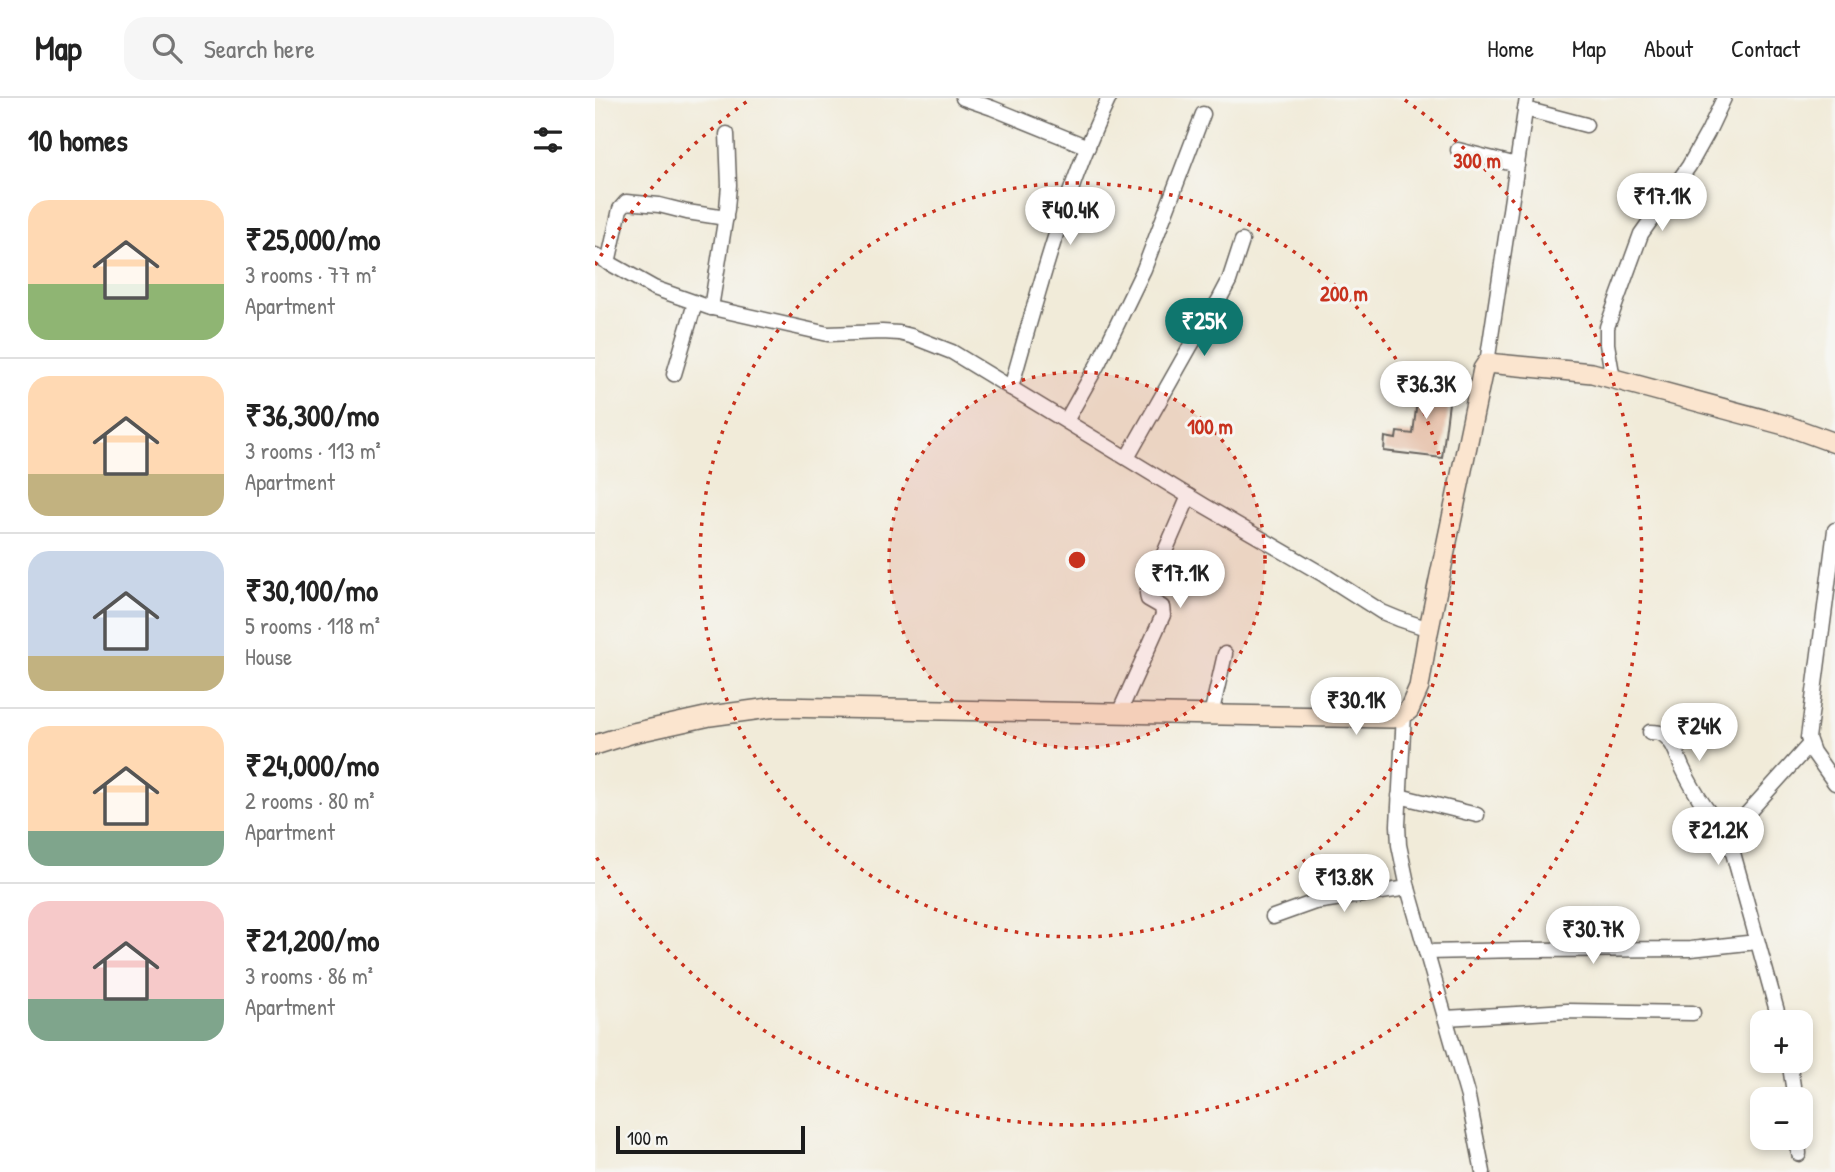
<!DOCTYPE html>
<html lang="en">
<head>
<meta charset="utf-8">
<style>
  :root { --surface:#fff; --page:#f6f6f6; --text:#222; --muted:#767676; --line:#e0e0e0; --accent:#0f766e }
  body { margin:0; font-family:"Patrick Hand",sans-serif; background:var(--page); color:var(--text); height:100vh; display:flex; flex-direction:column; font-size:26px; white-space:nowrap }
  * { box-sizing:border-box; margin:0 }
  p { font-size:23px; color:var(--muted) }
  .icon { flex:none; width:38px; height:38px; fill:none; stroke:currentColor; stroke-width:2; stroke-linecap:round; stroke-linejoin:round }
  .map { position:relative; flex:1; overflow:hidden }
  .sheet { display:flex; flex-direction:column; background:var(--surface); width:595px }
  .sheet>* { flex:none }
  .fabs { position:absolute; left:1155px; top:912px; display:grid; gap:14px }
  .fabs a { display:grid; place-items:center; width:63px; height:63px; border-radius:14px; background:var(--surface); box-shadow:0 4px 10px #0003; font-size:35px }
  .scale { position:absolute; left:21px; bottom:18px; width:189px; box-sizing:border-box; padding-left:7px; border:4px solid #1c1c1c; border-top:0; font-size:19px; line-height:24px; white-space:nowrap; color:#1c1c1c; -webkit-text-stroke:5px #f6f6f2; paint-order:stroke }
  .price { position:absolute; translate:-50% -60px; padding:0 16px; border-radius:24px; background:#fff; color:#222; font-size:23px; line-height:46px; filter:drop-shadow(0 2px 4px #0008) }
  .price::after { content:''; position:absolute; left:50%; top:42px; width:21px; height:16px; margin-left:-10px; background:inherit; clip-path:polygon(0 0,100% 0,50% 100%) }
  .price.on { background:var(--accent); color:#fff }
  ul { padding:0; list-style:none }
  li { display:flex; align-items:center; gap:21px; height:175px; padding:0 28px }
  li+li { border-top:2px solid var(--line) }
  li span { display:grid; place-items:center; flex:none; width:196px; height:140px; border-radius:21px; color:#555 }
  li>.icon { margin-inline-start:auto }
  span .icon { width:84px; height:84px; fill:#fffc; stroke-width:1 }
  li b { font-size:30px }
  h2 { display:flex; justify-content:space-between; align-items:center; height:84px; padding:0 28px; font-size:30px }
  header { display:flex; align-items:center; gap:42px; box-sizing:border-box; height:98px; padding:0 35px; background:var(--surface); border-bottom:2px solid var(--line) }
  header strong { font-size:33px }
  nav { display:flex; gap:38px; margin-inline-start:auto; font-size:24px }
  .search { width:490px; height:63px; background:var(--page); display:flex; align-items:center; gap:18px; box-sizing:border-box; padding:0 24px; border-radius:21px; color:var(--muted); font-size:26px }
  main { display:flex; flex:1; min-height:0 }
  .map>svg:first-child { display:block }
</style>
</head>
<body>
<header>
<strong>Map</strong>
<div class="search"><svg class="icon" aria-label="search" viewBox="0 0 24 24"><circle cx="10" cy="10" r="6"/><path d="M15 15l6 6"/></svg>Search here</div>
<nav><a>Home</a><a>Map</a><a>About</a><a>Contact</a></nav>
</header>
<main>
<section class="sheet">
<h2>10 homes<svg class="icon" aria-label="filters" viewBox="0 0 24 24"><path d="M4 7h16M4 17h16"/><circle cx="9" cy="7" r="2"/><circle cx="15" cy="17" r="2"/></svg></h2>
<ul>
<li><span style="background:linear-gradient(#ffd9b3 60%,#8fb573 0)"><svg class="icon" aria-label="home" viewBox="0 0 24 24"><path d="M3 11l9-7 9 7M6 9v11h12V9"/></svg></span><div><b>₹25,000/mo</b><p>3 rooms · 77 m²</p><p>Apartment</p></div></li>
<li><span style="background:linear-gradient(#ffd9b3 70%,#c2b280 0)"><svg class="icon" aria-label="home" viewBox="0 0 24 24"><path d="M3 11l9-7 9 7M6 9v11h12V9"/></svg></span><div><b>₹36,300/mo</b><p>3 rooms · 113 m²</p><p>Apartment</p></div></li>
<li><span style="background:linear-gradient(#c9d6e8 75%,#c2b280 0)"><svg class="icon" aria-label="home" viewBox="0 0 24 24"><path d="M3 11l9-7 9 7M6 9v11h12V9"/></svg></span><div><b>₹30,100/mo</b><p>5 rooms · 118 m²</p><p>House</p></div></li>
<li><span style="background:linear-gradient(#ffd9b3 75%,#7fa58c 0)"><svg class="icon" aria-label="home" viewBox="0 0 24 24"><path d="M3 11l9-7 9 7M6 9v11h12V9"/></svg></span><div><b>₹24,000/mo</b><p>2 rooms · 80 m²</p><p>Apartment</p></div></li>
<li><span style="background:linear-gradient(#f6c9c9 70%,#7fa58c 0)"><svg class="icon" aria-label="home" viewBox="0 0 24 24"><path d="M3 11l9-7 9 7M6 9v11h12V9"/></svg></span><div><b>₹21,200/mo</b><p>3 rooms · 86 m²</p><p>Apartment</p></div></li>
</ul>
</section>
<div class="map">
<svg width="1240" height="1074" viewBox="0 0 1240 1074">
  <rect width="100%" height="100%" fill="#f6f6f2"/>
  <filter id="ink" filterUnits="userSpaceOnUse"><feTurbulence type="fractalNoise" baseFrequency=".0143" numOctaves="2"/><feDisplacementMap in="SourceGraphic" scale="14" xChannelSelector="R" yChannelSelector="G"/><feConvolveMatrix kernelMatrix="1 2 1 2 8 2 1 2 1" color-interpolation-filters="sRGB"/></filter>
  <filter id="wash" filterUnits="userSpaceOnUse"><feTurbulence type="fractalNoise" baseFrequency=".00686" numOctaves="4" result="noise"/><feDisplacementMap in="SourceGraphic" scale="28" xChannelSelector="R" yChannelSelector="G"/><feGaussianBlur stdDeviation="1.57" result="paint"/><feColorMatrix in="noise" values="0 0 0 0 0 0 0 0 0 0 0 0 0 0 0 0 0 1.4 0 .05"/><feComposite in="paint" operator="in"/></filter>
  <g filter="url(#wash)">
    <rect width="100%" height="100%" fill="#f1ebd9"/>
    <g id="blocks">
      <path fill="#e2b499" d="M825,277l32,4 -10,79 -58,-7 1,-14 11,2 1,-7 16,2z"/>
    </g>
  </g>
  <g filter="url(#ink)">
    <use href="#blocks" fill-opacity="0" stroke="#67645e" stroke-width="2"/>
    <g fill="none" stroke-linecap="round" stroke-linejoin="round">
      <g stroke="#67645e" stroke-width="17">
        <g id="minor">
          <path d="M368,0l29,10 96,39"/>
          <path d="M930,11l61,16"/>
          <path d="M863,52l59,15"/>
          <path d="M0,157l59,33 54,19 120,27 54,-2 17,1 12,3 41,16 253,154 119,69 58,37 17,7 30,10"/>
          <path d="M13,165l12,-54 6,-7 33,3 28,7 39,6"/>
          <path d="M116,210l16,-99 2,-24 -2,-51"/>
          <path d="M892,265l40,-265"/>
          <path d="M79,276l21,-71"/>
          <path d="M1018,281l-6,-35v-17l34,-93 48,-68 19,-34 16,-34"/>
          <path d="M416,290c28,-99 54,-198 98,-290"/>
          <path d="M471,323l33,-59 45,-93 59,-155"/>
          <path d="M532,360l64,-113 28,-45 10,-19 13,-40"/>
          <path d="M1240,432l-27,208 5,14 22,31"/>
          <path d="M524,615l44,-98 -1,-8 -14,-8 -1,-6 42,-97"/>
          <path d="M809,616l-6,111 1,20 9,43 60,209 15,75"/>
          <path d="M616,617l14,-61"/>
          <path d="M1055,634c6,0 11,0 15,4 10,7 13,23 18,33 12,25 27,48 47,67"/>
          <path d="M804,698l78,19"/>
          <path d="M678,819l42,-15 93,-14"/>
          <path d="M831,854l97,-2 168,-1 66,-7"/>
          <path d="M850,920l122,-7 126,2"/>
          <path d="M1185,924l-50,-180v-6l6,-10 73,-81"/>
          <path d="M1194,962l6,39"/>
          <path d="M1203,1040l1,16"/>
        </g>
      </g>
      <g stroke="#67645e" stroke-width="22">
        <path id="secondary" d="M0,647l38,-12 77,-17 66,-9 616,11 7,-1 10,-7 10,-23 9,-54 55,-264 4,-6 105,10 196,53 47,17"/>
      </g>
      <use href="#minor" stroke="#fff" stroke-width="14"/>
      <use href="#secondary" stroke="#fbe5cf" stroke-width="19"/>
    </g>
  </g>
  <circle cx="482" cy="462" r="188" fill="#c8321e" fill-opacity=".12"/>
  <g fill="none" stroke="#c8321e" stroke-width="3.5" stroke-dasharray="3.5 7">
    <circle cx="482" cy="462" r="188"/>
    <circle cx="482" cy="462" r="377"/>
    <path d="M0 167A565 565 0 0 1 154 2M810 2A565 565 0 1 1 0 757"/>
  </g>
  <circle cx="482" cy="462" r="10" fill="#c8321e" stroke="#f6f6f2" stroke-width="3.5"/>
  <g font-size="21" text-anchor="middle" font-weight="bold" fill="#c8321e" stroke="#f6f6f2" stroke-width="6" stroke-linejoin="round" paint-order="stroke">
    <text x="882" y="70">300 m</text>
    <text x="749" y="203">200 m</text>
    <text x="615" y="336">100 m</text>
  </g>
</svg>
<div class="fabs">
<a>+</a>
<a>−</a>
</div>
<div class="scale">100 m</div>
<b class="price" style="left:1067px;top:135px">₹17.1K</b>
<b class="price" style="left:475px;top:149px">₹40.4K</b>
<b class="price on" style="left:609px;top:260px">₹25K</b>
<b class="price" style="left:831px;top:323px">₹36.3K</b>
<b class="price" style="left:585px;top:512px">₹17.1K</b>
<b class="price" style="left:761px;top:639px">₹30.1K</b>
<b class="price" style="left:1104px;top:665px">₹24K</b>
<b class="price" style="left:1123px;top:769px">₹21.2K</b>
<b class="price" style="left:749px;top:816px">₹13.8K</b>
<b class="price" style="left:998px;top:868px">₹30.7K</b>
</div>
</main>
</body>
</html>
